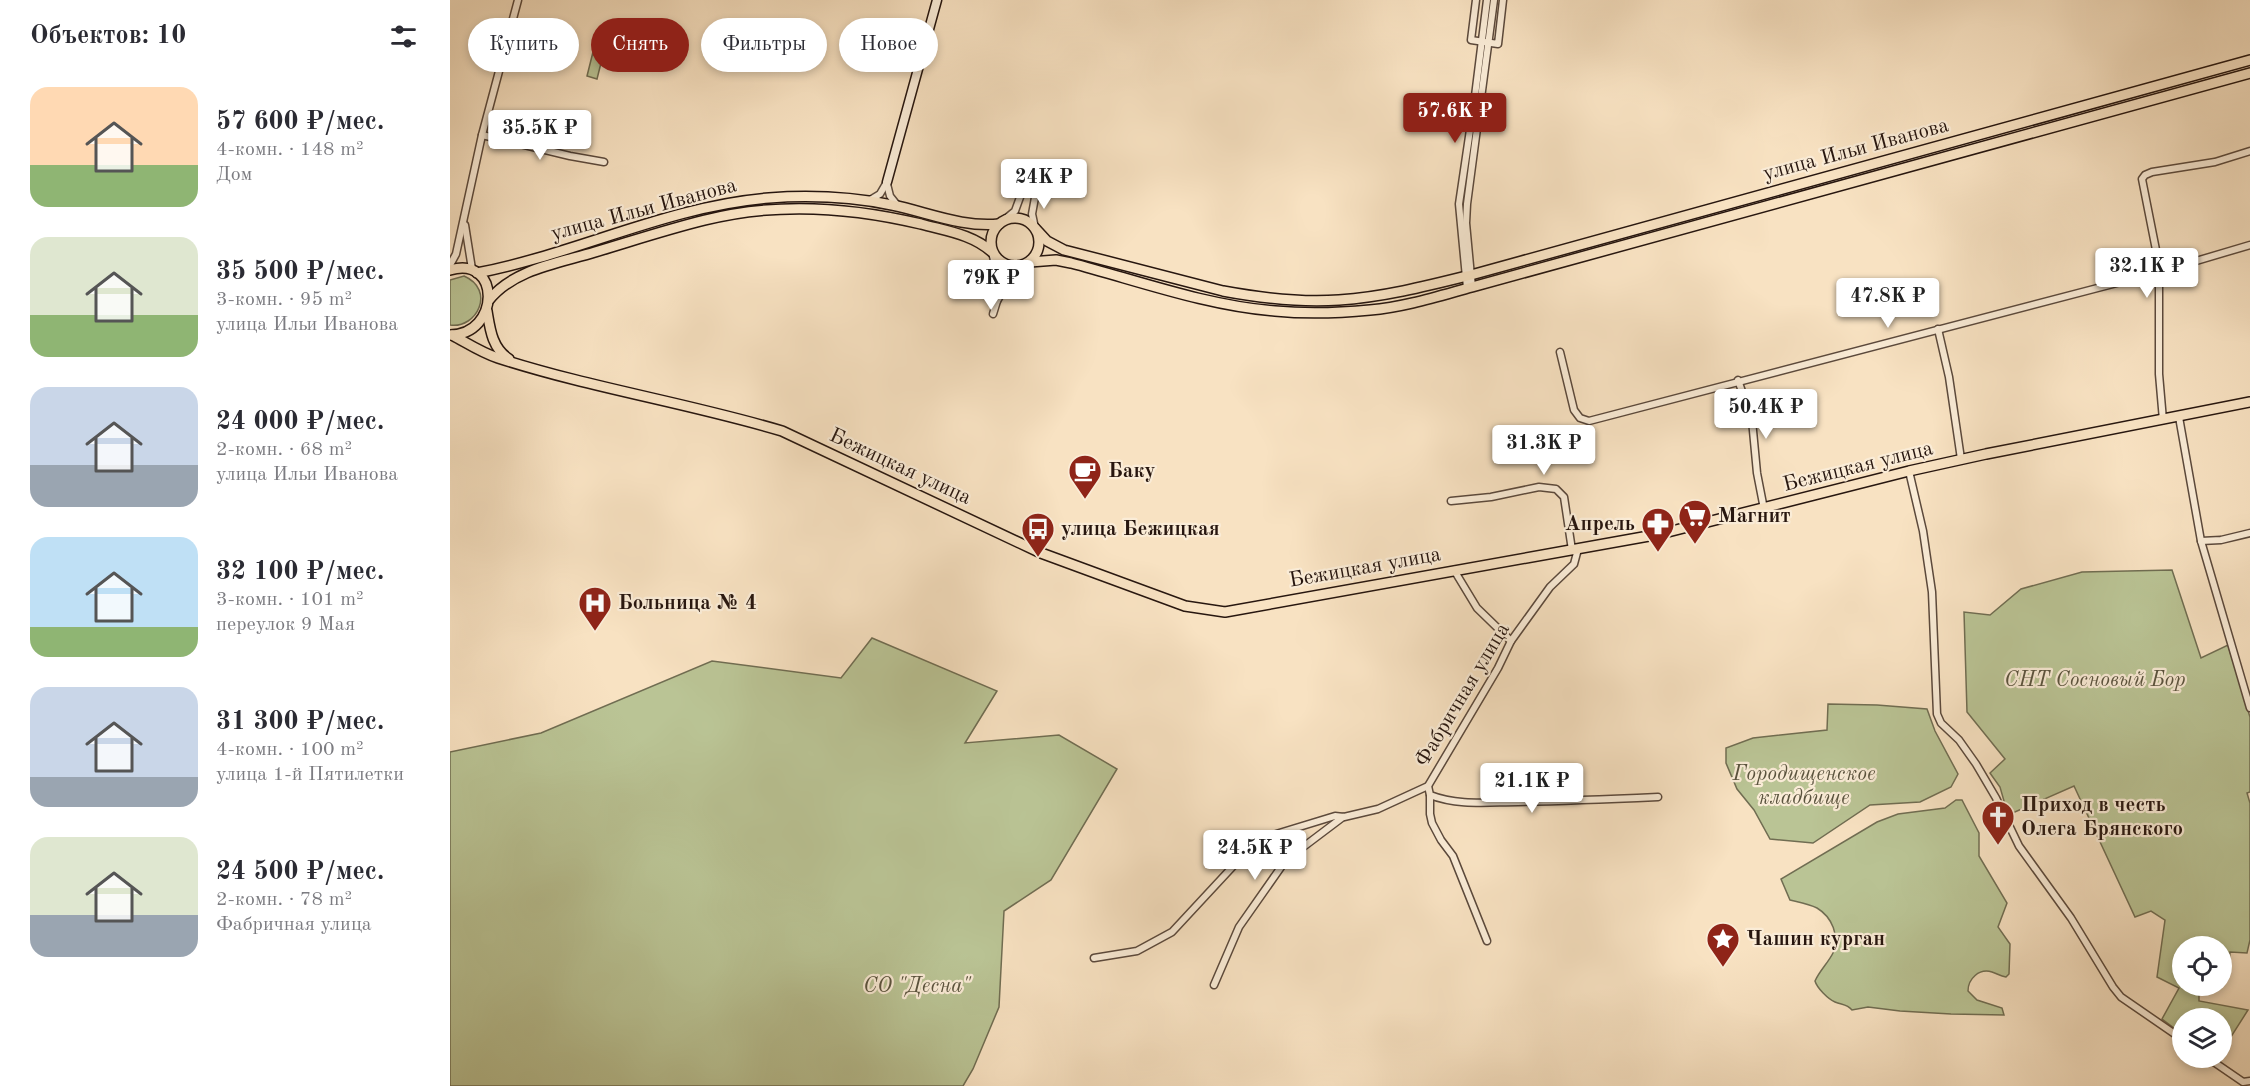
<!DOCTYPE html>
<html lang="ru">
<head>
<meta charset="utf-8">
<style>
  :root { --surface:#fff; --page:#f2f2f3; --text:#2b2b33; --muted:#7c7c81; --accent:#8f2418 }
  body { margin:0; font-family:"Old Standard TT",serif; background:var(--page); color:var(--text); height:100vh; display:flex; flex-direction:column; font-size:22px; white-space:nowrap }
  * { box-sizing:border-box; margin:0 }
  p { font-size:20px; color:var(--muted) }
  .icon { flex:none; width:33px; height:33px; fill:none; stroke:currentColor; stroke-width:2; stroke-linecap:round; stroke-linejoin:round }
  .map { position:relative; flex:1; overflow:hidden }
  .drawer { display:flex; flex-direction:column; background:var(--surface); width:450px }
  .drawer>* { flex:none }
  .top-card { position:absolute; left:18px; top:18px; width:570px; height:54px; display:flex; gap:12px }
  .fabs { position:absolute; left:1722px; top:936px; display:grid; gap:12px }
  .fabs a { display:grid; place-items:center; width:60px; height:60px; border-radius:50%; background:var(--surface); box-shadow:0 3px 9px #0003; font-size:30px }
  .price { position:absolute; translate:-50% -51px; padding:0 14px; border-radius:6px; background:#fff; color:#222; font-size:20px; line-height:39px; filter:drop-shadow(0 2px 3px #0008) }
  .price::after { content:''; position:absolute; left:50%; top:36px; width:18px; height:14px; margin-left:-9px; background:inherit; clip-path:polygon(0 0,100% 0,50% 100%) }
  .price.on { background:var(--accent); color:#fff }
  ul { padding:0; list-style:none }
  li { display:flex; align-items:center; gap:18px; height:150px; padding:0 30px }
  li span { display:grid; place-items:center; flex:none; width:168px; height:120px; border-radius:18px; color:#555 }
  li>.icon { margin-inline-start:auto }
  span .icon { width:72px; height:72px; fill:#fffc; stroke-width:1 }
  li b { font-size:26px }
  h2 { display:flex; justify-content:space-between; align-items:center; height:72px; padding:0 30px; font-size:26px }
  .tag { padding:0 21px; border-radius:27px; background:var(--surface); box-shadow:0 3px 9px #0003; font-size:21px; line-height:54px }
  .tag.on { background:var(--accent); color:#fff }
  main { display:flex; flex:1; min-height:0 }
  .map>svg:first-child { display:block }
</style>
</head>
<body>
<main>
<section class="drawer">
<h2>Объектов: 10<svg class="icon" aria-label="filters" viewBox="0 0 24 24"><path d="M4 7h16M4 17h16"/><circle cx="9" cy="7" r="2"/><circle cx="15" cy="17" r="2"/></svg></h2>
<ul>
<li><span style="background:linear-gradient(#ffd9b3 65%,#8fb573 0)"><svg class="icon" aria-label="home" viewBox="0 0 24 24"><path d="M3 11l9-7 9 7M6 9v11h12V9"/></svg></span><div><b>57 600 ₽/мес.</b><p>4-комн. · 148 m²</p><p>Дом</p></div></li>
<li><span style="background:linear-gradient(#dfe7d0 65%,#8fb573 0)"><svg class="icon" aria-label="home" viewBox="0 0 24 24"><path d="M3 11l9-7 9 7M6 9v11h12V9"/></svg></span><div><b>35 500 ₽/мес.</b><p>3-комн. · 95 m²</p><p>улица Ильи Иванова</p></div></li>
<li><span style="background:linear-gradient(#c9d6e8 65%,#9aa5b1 0)"><svg class="icon" aria-label="home" viewBox="0 0 24 24"><path d="M3 11l9-7 9 7M6 9v11h12V9"/></svg></span><div><b>24 000 ₽/мес.</b><p>2-комн. · 68 m²</p><p>улица Ильи Иванова</p></div></li>
<li><span style="background:linear-gradient(#bfe0f5 75%,#8fb573 0)"><svg class="icon" aria-label="home" viewBox="0 0 24 24"><path d="M3 11l9-7 9 7M6 9v11h12V9"/></svg></span><div><b>32 100 ₽/мес.</b><p>3-комн. · 101 m²</p><p>переулок 9 Мая</p></div></li>
<li><span style="background:linear-gradient(#c9d6e8 75%,#9aa5b1 0)"><svg class="icon" aria-label="home" viewBox="0 0 24 24"><path d="M3 11l9-7 9 7M6 9v11h12V9"/></svg></span><div><b>31 300 ₽/мес.</b><p>4-комн. · 100 m²</p><p>улица 1-й Пятилетки</p></div></li>
<li><span style="background:linear-gradient(#dfe7d0 65%,#9aa5b1 0)"><svg class="icon" aria-label="home" viewBox="0 0 24 24"><path d="M3 11l9-7 9 7M6 9v11h12V9"/></svg></span><div><b>24 500 ₽/мес.</b><p>2-комн. · 78 m²</p><p>Фабричная улица</p></div></li>
</ul>
</section>
<div class="map">
<svg width="1800" height="1086" viewBox="0 0 1800 1086">
  <rect width="100%" height="100%" fill="#f8e2c2"/>
  <filter id="stains"><feTurbulence type="fractalNoise" baseFrequency=".00333" numOctaves="4"/><feColorMatrix values="0 0 0 0 .2 0 0 0 0 .09 0 0 0 0 .02 0 0 0 .5 -.17"/></filter>
  <radialGradient id="worn" r=".72"><stop offset=".6" stop-color="#630" stop-opacity="0"/><stop offset="1" stop-color="#630" stop-opacity=".3"/></radialGradient>
  <g fill="#bac495" stroke="#706d52" stroke-width="1.5">
    <path d="M149,28l10,3 -12,48 -10,-3z"/>
    <path d="M14,276c32,14 13,53 -14,49v-45z"/>
    <path d="M1722,570l29,88 27,-13 22,72v75l-3,1 3,10v137l-3,13 -17,-1 -1,14h-7v-20h-40v40h17v15l49,9 -26,41v-33h-40v16l-20,-15 17,-31 -22,-11 8,-57 -14,-9 -16,6 -61,-131 -66,29 -8,-28 -10,-14 15,-14 -38,-47 -3,-100 26,3 31,-26 61,-17z"/>
    <path d="M422,638l125,53 -32,52 94,-8 58,34 -66,111 -47,31 -5,96 -26,62 -10,17h-513v-334l91,-19 171,-72 129,17z"/>
    <path d="M1378,704l49,1 50,4 8,22 23,43 -7,13 -31,15 -50,3 -57,38 -43,-4 -16,-29 -17,-21 -11,-26v-15l27,-10 74,-8z"/>
    <path d="M1506,800h6l17,33v23l28,47 -9,24 12,17 -1,30 -3,3c-6,-1 -8,-3 -14,-5 -13,-4 -24,7 -24,19l9,9 25,8 2,7 -53,-1 -51,-3 -32,-4 -16,3c-5,-6 -10,-5 -17,-8 -7,-3 -18,-14 -20,-21 5,-11 13,-18 18,-28 7,-17 -1,-36 -16,-45 -8,-4 -19,-6 -27,-8l-9,-21 96,-57 21,-8 47,-6z"/>
  </g>
  <g fill="none" stroke-linecap="round" stroke-linejoin="round">
    <g stroke="#5b493c" stroke-width="9">
      <g id="street">
        <path d="M1026,0l-5,40 27,4 5,-44"/>
        <path d="M32,135l88,21 34,6"/>
        <path d="M437,184l3,12 8,10"/>
        <path d="M420,200l10,-6 7,-12"/>
        <path d="M549,224l16,-13 8,-22"/>
        <path d="M15,225l7,44"/>
        <path d="M585,228l-3,-14 4,-22"/>
        <path d="M542,252l6,26 -1,23 16,-27 8,-8"/>
        <path d="M0,265l6,-11 26,-119 36,-135"/>
        <path d="M1022,287l-6,-64 1,-19 27,-204"/>
        <path d="M1017,288l-8,-84 16,-108 12,-96"/>
        <path d="M543,314l4,-13"/>
        <path d="M1488,329l11,48 12,82"/>
        <path d="M1110,352l14,58 6,8 9,3 570,-149 91,-27"/>
        <path d="M1288,380l14,40 5,53 7,36"/>
        <path d="M1729,417l22,124 49,167"/>
        <path d="M1713,420l-4,-46v-109l-17,-86 3,-4 7,-3 63,-10 35,-11"/>
        <path d="M1459,471l14,60 9,61 5,122 4,9 18,17 17,24 20,34 23,48 52,72 42,69 8,10 61,42"/>
        <path d="M1001,501l40,-4 48,-10 17,2 8,8 8,53"/>
        <path d="M1751,541l20,-1 29,-7"/>
        <path d="M1004,570l23,38 34,33"/>
        <path d="M978,786l2,9c28,11 59,7 88,7 47,-1 94,-3 140,-5"/>
        <path d="M980,795v19l2,9 9,17 12,16 34,85"/>
        <path d="M644,958l43,-7 35,-19 65,-70 26,-24 72,-22 9,1 34,-8 50,-23 70,-118 13,-27 39,-54 24,-23 4,-15"/>
        <path d="M764,985l25,-58 47,-67 57,-43"/>
        <path d="M1758,1058l35,24 7,-1"/>
      </g>
    </g>
    <g stroke="#27160f" stroke-width="11">
      <path id="secondary" d="M437,182l50,-182"/>
    </g>
    <g stroke="#27160f" stroke-width="12">
      <g id="primary">
        <circle cx="565" cy="242" r="24"/>
        <path d="M585,228l12,13 17,9 159,41c38,7 77,12 116,9 45,-3 88,-14 132,-25l779,-215"/>
        <path d="M580,262l26,-2 15,3c65,17 136,43 204,48 31,3 64,2 95,-1 35,-3 69,-14 102,-23l778,-214"/>
        <path d="M0,270c52,-15 50,65 0,65"/>
        <path d="M27,273c99,-19 191,-67 292,-75 40,-3 83,-1 123,7 35,7 71,23 107,19"/>
        <path d="M39,300c25,-31 70,-37 106,-48 37,-11 73,-23 110,-32 71,-18 145,-13 216,4 25,7 51,10 71,28"/>
        <path d="M37,311c3,18 5,37 22,48"/>
        <path d="M2,335c15,8 30,18 46,23 93,30 190,45 284,73l259,122 144,53 40,6 435,-78 249,-63 77,-17 264,-52"/>
      </g>
    </g>
    <use href="#street" stroke="#faecd7" stroke-width="6"/>
    <use href="#secondary" stroke="#faecd7" stroke-width="8"/>
    <use href="#primary" stroke="#f8e2c2" stroke-width="9"/>
  </g>
  <defs>
    <g id="cafe-pin" transform="scale(1.725)"><path d="M0 17L-7.5 6A9.5 9.5 0 1 1 7.5 6Z" fill="#8f2418" stroke="#faecd7"/><path d="M-5.5-4.5H6V0H3Q3 3.5 0 3.5H-2.5Q-5.5 3.5-5.5 0ZM3-3.2v2h1.7v-2ZM-6 4.5H4V6H-6Z" fill="#fff"/></g>
    <g id="supermarket-pin" transform="scale(1.725)"><path d="M0 17L-7.5 6A9.5 9.5 0 1 1 7.5 6Z" fill="#8f2418" stroke="#faecd7"/><path d="M-6-5.5h2.5l.6 2H6L4.5 2H-2.5L-4.4-4H-6ZM-1.5 3.2a1.3 1.3 0 1 0 .1 0ZM3 3.2a1.3 1.3 0 1 0 .1 0Z" fill="#fff"/></g>
    <g id="pharmacy-pin" transform="scale(1.725)"><path d="M0 17L-7.5 6A9.5 9.5 0 1 1 7.5 6Z" fill="#8f2418" stroke="#faecd7"/><path d="M-2-6h4v4h4v4h-4v4h-4v-4h-4v-4h4Z" fill="#fff"/></g>
    <g id="bus-pin" transform="scale(1.725)"><path d="M0 17L-7.5 6A9.5 9.5 0 1 1 7.5 6Z" fill="#8f2418" stroke="#faecd7"/><path d="M-5-6H5V4H4V6H2V4H-2V6H-4V4H-5ZM-3.5-4V0h7V-4ZM-3.5 1.2v1.5H-2V1.2ZM2 1.2v1.5H3.5V1.2Z" fill="#fff"/></g>
    <g id="hospital-pin" transform="scale(1.725)"><path d="M0 17L-7.5 6A9.5 9.5 0 1 1 7.5 6Z" fill="#8f2418" stroke="#faecd7"/><path d="M-5-5h3v3.5h4V-5h3V5h-3V1.5h-4V5h-3Z" fill="#fff"/></g>
    <g id="church-pin" transform="scale(1.725)"><path d="M0 17L-7.5 6A9.5 9.5 0 1 1 7.5 6Z" fill="#8f2418" stroke="#faecd7"/><path d="M-1.2-6h2.4v3.5h3.3v2.4h-3.3V6h-2.4V-.1h-3.3v-2.4h3.3Z" fill="#fff"/></g>
    <g id="sight-pin" transform="scale(1.725)"><path d="M0 17L-7.5 6A9.5 9.5 0 1 1 7.5 6Z" fill="#8f2418" stroke="#faecd7"/><path d="M0-6L1.8-2.2L6-1.7L2.9 1.2L3.7 5.4L0 3.3L-3.7 5.4L-2.9 1.2L-6-1.7L-1.8-2.2Z" fill="#fff"/></g>
  </defs>
  <g fill-rule="evenodd">
    <use href="#cafe-pin" x="635" y="471"/>
    <use href="#supermarket-pin" x="1245" y="516"/>
    <use href="#pharmacy-pin" x="1208" y="524"/>
    <use href="#bus-pin" x="588" y="529"/>
    <use href="#hospital-pin" x="145" y="603"/>
    <use href="#church-pin" x="1548" y="817"/>
    <use href="#sight-pin" x="1273" y="939"/>
  </g>
  <g text-anchor="middle" dominant-baseline="central" stroke-width="4.5" stroke-linejoin="round" paint-order="stroke">
    <g font-size="21" fill="#27160f" stroke="#faecd7">
      <text transform="translate(1406 150) rotate(-15)">улица Ильи Иванова</text>
      <text transform="translate(194 210) rotate(-15)">улица Ильи Иванова</text>
      <text transform="translate(450 467) rotate(25)">Бежицкая улица</text>
      <text transform="translate(1408 467) rotate(-14)">Бежицкая улица</text>
      <text transform="translate(915 568) rotate(-10)">Бежицкая улица</text>
      <text transform="translate(1013 695) rotate(-59)">Фабричная улица</text>
    </g>
    <g font-size="21" font-weight="bold" fill="#27160f" stroke="#faecd7" text-anchor="start">
      <text x="658" y="471">Баку</text>
      <text x="1268" y="516">Магнит</text>
      <text x="1185" y="524" text-anchor="end">Апрель</text>
      <text x="611" y="529">улица Бежицкая</text>
      <text x="168" y="603">Больница № 4</text>
      <text x="1571" y="805">Приход в честь<tspan x="1571" dy="24">Олега Брянского</tspan></text>
      <text x="1296" y="939">Чашин курган</text>
    </g>
    <g font-size="21" font-style="italic" fill="#5a533e" stroke="#faecd7">
      <text x="1645" y="680">СНТ Сосновый Бор</text>
      <text x="1354" y="774">Городищенское<tspan x="1354" dy="24">кладбище</tspan></text>
      <text x="467" y="986">СО "Десна"</text>
    </g>
  </g>
  <rect width="100%" height="100%" filter="url(#stains)"/>
  <rect width="100%" height="100%" fill="url(#worn)"/>
</svg>
<div class="fabs">
<a><svg class="icon" aria-label="locate" viewBox="0 0 24 24"><circle cx="12" cy="12" r="6"/><path d="M12 2v4M12 18v4M2 12h4M18 12h4"/></svg></a>
<a><svg class="icon" aria-label="layers" viewBox="0 0 24 24"><path d="M12 4l9 5-9 5-9-5zM3 14l9 5 9-5"/></svg></a>
</div>
<b class="price on" style="left:1005px;top:144px">57.6K ₽</b>
<b class="price" style="left:90px;top:161px">35.5K ₽</b>
<b class="price" style="left:594px;top:210px">24K ₽</b>
<b class="price" style="left:1697px;top:299px">32.1K ₽</b>
<b class="price" style="left:541px;top:311px">79K ₽</b>
<b class="price" style="left:1438px;top:329px">47.8K ₽</b>
<b class="price" style="left:1316px;top:440px">50.4K ₽</b>
<b class="price" style="left:1094px;top:476px">31.3K ₽</b>
<b class="price" style="left:1082px;top:814px">21.1K ₽</b>
<b class="price" style="left:805px;top:881px">24.5K ₽</b>
<div class="top-card">
<a class="tag">Купить</a>
<a class="tag on">Снять</a>
<a class="tag">Фильтры</a>
<a class="tag">Новое</a>
</div>
</div>
</main>
</body>
</html>
